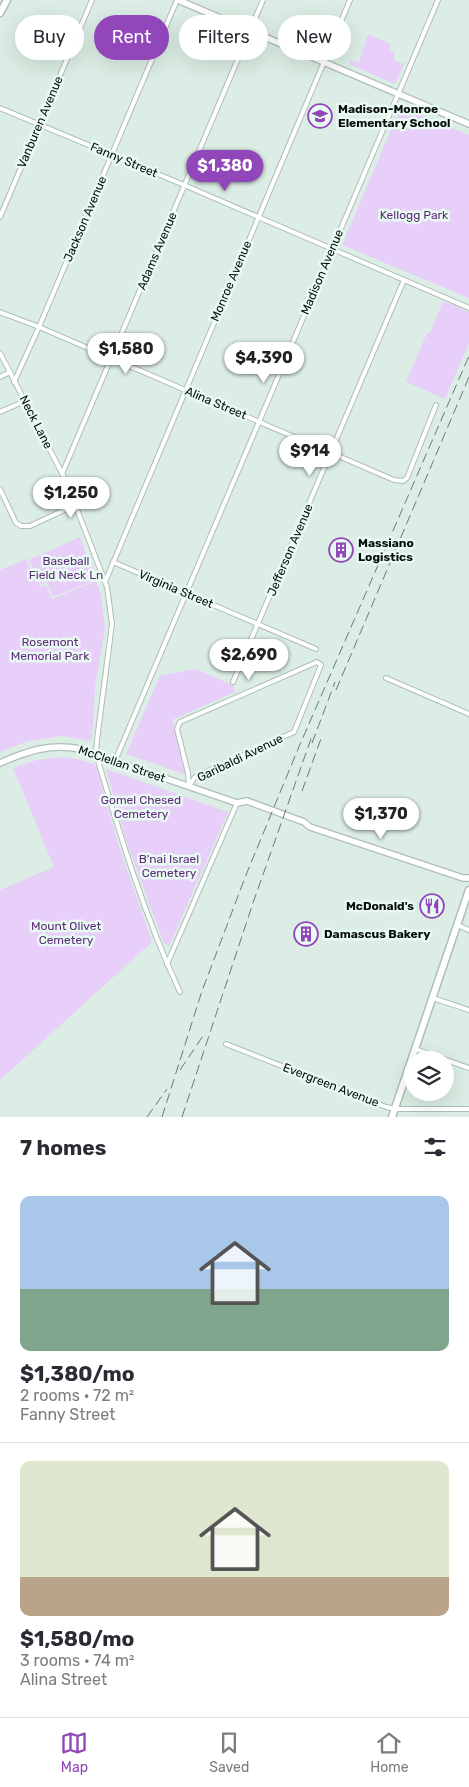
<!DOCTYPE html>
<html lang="en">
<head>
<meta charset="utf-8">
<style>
  :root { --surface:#fff; --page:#f7f7f7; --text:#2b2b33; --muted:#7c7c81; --line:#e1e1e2; --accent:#9147ba }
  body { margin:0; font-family:Rubik,sans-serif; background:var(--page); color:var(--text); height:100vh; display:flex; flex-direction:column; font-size:19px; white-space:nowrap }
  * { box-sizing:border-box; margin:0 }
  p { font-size:16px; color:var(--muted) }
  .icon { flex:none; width:28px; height:28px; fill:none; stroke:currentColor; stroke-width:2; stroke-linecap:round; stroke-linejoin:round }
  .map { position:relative; height:1117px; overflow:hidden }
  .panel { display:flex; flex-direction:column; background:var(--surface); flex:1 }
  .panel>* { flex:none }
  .hud { position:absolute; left:15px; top:15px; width:440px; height:45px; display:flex; gap:10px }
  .controls { position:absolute; left:404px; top:1051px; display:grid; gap:10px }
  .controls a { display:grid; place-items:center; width:50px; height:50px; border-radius:50%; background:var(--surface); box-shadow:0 5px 20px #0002; font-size:25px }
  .price { position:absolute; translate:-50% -42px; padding:0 11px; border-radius:18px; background:#fff; color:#222; font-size:16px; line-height:32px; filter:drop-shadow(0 1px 2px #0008) }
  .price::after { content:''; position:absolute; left:50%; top:30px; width:15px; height:11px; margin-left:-8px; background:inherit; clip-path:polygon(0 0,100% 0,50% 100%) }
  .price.selected { background:var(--accent); color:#fff }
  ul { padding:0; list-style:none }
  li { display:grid; align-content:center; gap:10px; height:265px; padding:0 20px }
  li+li { border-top:1px solid var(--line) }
  li span { display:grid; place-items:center; height:155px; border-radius:10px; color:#555 }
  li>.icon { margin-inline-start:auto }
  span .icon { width:90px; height:90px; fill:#fffc; stroke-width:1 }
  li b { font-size:21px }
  h2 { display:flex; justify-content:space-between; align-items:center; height:60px; padding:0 20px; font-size:21px }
  .pill { padding:0 18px; border-radius:22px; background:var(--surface); box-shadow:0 5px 20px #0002; font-size:18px; line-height:45px }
  .pill.selected { background:var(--accent); color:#fff }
  .tabs { display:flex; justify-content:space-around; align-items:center; height:70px; border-top:1px solid var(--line); background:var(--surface); font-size:14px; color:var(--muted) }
  .tabs a { display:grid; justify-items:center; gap:2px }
  .tabs .selected { color:var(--accent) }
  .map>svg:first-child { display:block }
</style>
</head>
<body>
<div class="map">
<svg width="469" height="1117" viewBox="0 0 469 1117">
  <rect width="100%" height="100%" fill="#dbede4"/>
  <g fill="#e8cff9">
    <path d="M368,34l23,10 -2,6 6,2 -2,7 11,5 -9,20 -46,-20 1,-4 9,3z"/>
    <path d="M401,106l68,29v163l-127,-53z"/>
    <path d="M443,301l26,11v31l-24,56 -39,-17 21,-49h3z"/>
    <path d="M80,537l16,43 -43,17 -7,-15 -5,2 -12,-24z"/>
    <path d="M26,559l14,28 6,-2 6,14 44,-18 5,14 4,33 -10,59 -3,54 -30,-5 -34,5 -28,11v-182z"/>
    <path d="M195,669l38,16 2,7 -63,28 14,53 -2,1 -58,-20 34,-78z"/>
    <path d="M61,757l16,2 19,6 21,75 35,102 -152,138v-190l54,-23 -41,-99 24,-8z"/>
    <path d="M106,769l122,43 -59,134 -5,-2 -38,-104z"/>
  </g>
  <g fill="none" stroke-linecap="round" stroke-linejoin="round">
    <g stroke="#adbfb6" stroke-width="6">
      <g id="minor">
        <path d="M0,108l184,77 285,123"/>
        <path d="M0,217l92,-217"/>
        <path d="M0,312l39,15 355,153 9,1 4,-3 29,-73"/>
        <path d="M0,353l66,128 41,106 5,37 -15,116 -1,14c24,81 48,161 84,238"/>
        <path d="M0,377l10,-5"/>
        <path d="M14,382l25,-55 138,-327"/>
        <path d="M0,412l25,-11"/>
        <path d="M62,474l201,-474"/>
        <path d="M0,489l16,34 5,3h9l45,-21"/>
        <path d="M113,562l203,87"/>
        <path d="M105,582l245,-582"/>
        <path d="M317,662l4,3 -27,67 -99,45 -6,9 -1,-13 -11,-44 3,-7z"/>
        <path d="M386,678l83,36"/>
        <path d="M233,682l171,-402"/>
        <path d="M115,761l323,-761"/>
        <path d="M457,925l12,5"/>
        <path d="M167,964l70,-161"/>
        <path d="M433,998l36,12"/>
        <path d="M226,1044l160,63 9,2h74"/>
        <path d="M415,1049l54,19"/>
      </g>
    </g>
    <g stroke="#adbfb6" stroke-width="8">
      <g id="secondary">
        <path d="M178,0l291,124"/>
        <path d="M0,763c27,-12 51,-20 80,-14l157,54 10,-2 57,21 6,5 153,51h6"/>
      </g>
    </g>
    <g stroke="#adbfb6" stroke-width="9">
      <g id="primary">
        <path d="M0,13l7,-13"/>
        <path d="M392,1117l77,-227"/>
      </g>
    </g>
    <use href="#minor" stroke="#fff" stroke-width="4"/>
    <use href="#secondary" stroke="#fff" stroke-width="5.5"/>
    <use href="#primary" stroke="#fff" stroke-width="6"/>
    <g stroke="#6d7974" stroke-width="1" stroke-dasharray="10 5" stroke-linecap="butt">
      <path d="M336,690l133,-313"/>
      <path d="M312,743l23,-61"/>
      <path d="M302,791l20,-55"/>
      <path d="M180,1070l25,-37"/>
      <path d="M147,1117l20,-28"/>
      <path d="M162,1117l40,-126 44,-116 52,-126 171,-393"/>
      <path d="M182,1117l71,-214 59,-167"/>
    </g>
  </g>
  <defs>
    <g id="school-ring" transform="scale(1.25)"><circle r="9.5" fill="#e8faf1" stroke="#9147ba" stroke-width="1.5"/><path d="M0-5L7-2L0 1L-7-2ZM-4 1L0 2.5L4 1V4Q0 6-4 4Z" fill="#9147ba"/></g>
    <g id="building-ring" transform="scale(1.25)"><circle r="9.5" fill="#e8faf1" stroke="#9147ba" stroke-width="1.5"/><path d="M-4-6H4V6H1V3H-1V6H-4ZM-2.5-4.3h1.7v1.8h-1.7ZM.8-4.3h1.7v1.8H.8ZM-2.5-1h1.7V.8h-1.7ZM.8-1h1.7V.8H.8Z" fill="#9147ba"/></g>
    <g id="restaurant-ring" transform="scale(1.25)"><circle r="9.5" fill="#e8faf1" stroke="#9147ba" stroke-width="1.5"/><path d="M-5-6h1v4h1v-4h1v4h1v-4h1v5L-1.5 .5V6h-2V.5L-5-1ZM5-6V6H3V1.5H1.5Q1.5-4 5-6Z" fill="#9147ba"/></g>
  </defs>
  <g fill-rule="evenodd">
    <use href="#school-ring" x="320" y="116"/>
    <use href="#building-ring" x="341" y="550"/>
    <use href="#restaurant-ring" x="432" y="906"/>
    <use href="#building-ring" x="306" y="934"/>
  </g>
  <g text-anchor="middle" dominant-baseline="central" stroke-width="5" stroke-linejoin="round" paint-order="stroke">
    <g font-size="12" font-weight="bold" fill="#070d0b" stroke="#e8faf1" text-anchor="start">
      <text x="338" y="109">Madison-Monroe<tspan x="338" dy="14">Elementary School</tspan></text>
      <text x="358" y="543">Massiano<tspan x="358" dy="14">Logistics</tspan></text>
      <text x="414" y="906" text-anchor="end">McDonald's</text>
      <text x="324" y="934">Damascus Bakery</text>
    </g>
    <g font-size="12" fill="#070d0b" stroke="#e8faf1">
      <text transform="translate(40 122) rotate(-67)">Vanburen Avenue</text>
      <text transform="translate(124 160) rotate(23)">Fanny Street</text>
      <text transform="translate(85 219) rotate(-67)">Jackson Avenue</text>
      <text transform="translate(157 251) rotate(-67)">Adams Avenue</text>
      <text transform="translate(322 272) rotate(-67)">Madison Avenue</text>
      <text transform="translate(231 281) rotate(-67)">Monroe Avenue</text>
      <text transform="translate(216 403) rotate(23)">Alina Street</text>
      <text transform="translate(36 422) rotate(63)">Neck Lane</text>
      <text transform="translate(290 550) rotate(-67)">Jefferson Avenue</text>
      <text transform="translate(176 589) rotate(23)">Virginia Street</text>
      <text transform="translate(240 758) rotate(-26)">Garibaldi Avenue</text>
      <text transform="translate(122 764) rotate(19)">McClellan Street</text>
      <text transform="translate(331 1085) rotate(21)">Evergreen Avenue</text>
    </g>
    <g font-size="12" fill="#5e2b7a" stroke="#e8faf1">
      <text x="414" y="215">Kellogg Park</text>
      <text x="66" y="561">Baseball<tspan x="66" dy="14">Field Neck Ln</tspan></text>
      <text x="50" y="642">Rosemont<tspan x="50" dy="14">Memorial Park</tspan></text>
      <text x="141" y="800">Gomel Chesed<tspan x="141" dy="14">Cemetery</tspan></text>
      <text x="169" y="859">B'nai Israel<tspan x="169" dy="14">Cemetery</tspan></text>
      <text x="66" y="926">Mount Olivet<tspan x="66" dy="14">Cemetery</tspan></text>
    </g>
  </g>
</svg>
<div class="controls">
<a><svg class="icon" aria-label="layers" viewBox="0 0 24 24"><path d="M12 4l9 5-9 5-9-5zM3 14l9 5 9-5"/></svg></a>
</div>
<b class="price selected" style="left:225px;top:192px">$1,380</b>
<b class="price" style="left:126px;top:375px">$1,580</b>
<b class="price" style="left:264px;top:384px">$4,390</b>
<b class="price" style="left:310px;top:477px">$914</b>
<b class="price" style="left:71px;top:519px">$1,250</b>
<b class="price" style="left:249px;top:681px">$2,690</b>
<b class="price" style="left:381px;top:840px">$1,370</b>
<div class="hud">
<a class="pill">Buy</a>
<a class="pill selected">Rent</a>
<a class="pill">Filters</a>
<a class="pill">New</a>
</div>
</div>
<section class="panel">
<h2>7 homes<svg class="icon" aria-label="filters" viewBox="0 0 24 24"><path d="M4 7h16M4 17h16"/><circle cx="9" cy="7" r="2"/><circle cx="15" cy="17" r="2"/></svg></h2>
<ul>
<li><span style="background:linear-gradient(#a9c7e8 60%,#7fa58c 0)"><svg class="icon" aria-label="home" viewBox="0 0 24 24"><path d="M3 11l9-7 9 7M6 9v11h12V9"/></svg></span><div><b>$1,380/mo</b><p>2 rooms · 72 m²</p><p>Fanny Street</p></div></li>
<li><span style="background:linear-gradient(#dfe7d0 75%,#b9a48a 0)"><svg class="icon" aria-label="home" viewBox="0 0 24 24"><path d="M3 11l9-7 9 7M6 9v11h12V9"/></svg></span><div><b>$1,580/mo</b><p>3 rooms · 74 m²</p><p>Alina Street</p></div></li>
</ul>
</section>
<nav class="tabs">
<a class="selected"><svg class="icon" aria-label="map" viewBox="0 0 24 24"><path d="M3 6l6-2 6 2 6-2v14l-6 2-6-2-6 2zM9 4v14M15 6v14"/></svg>Map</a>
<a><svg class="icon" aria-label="saved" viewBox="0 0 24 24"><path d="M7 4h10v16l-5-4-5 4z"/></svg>Saved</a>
<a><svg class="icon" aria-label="home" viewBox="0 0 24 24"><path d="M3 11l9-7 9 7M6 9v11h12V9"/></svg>Home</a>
</nav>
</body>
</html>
